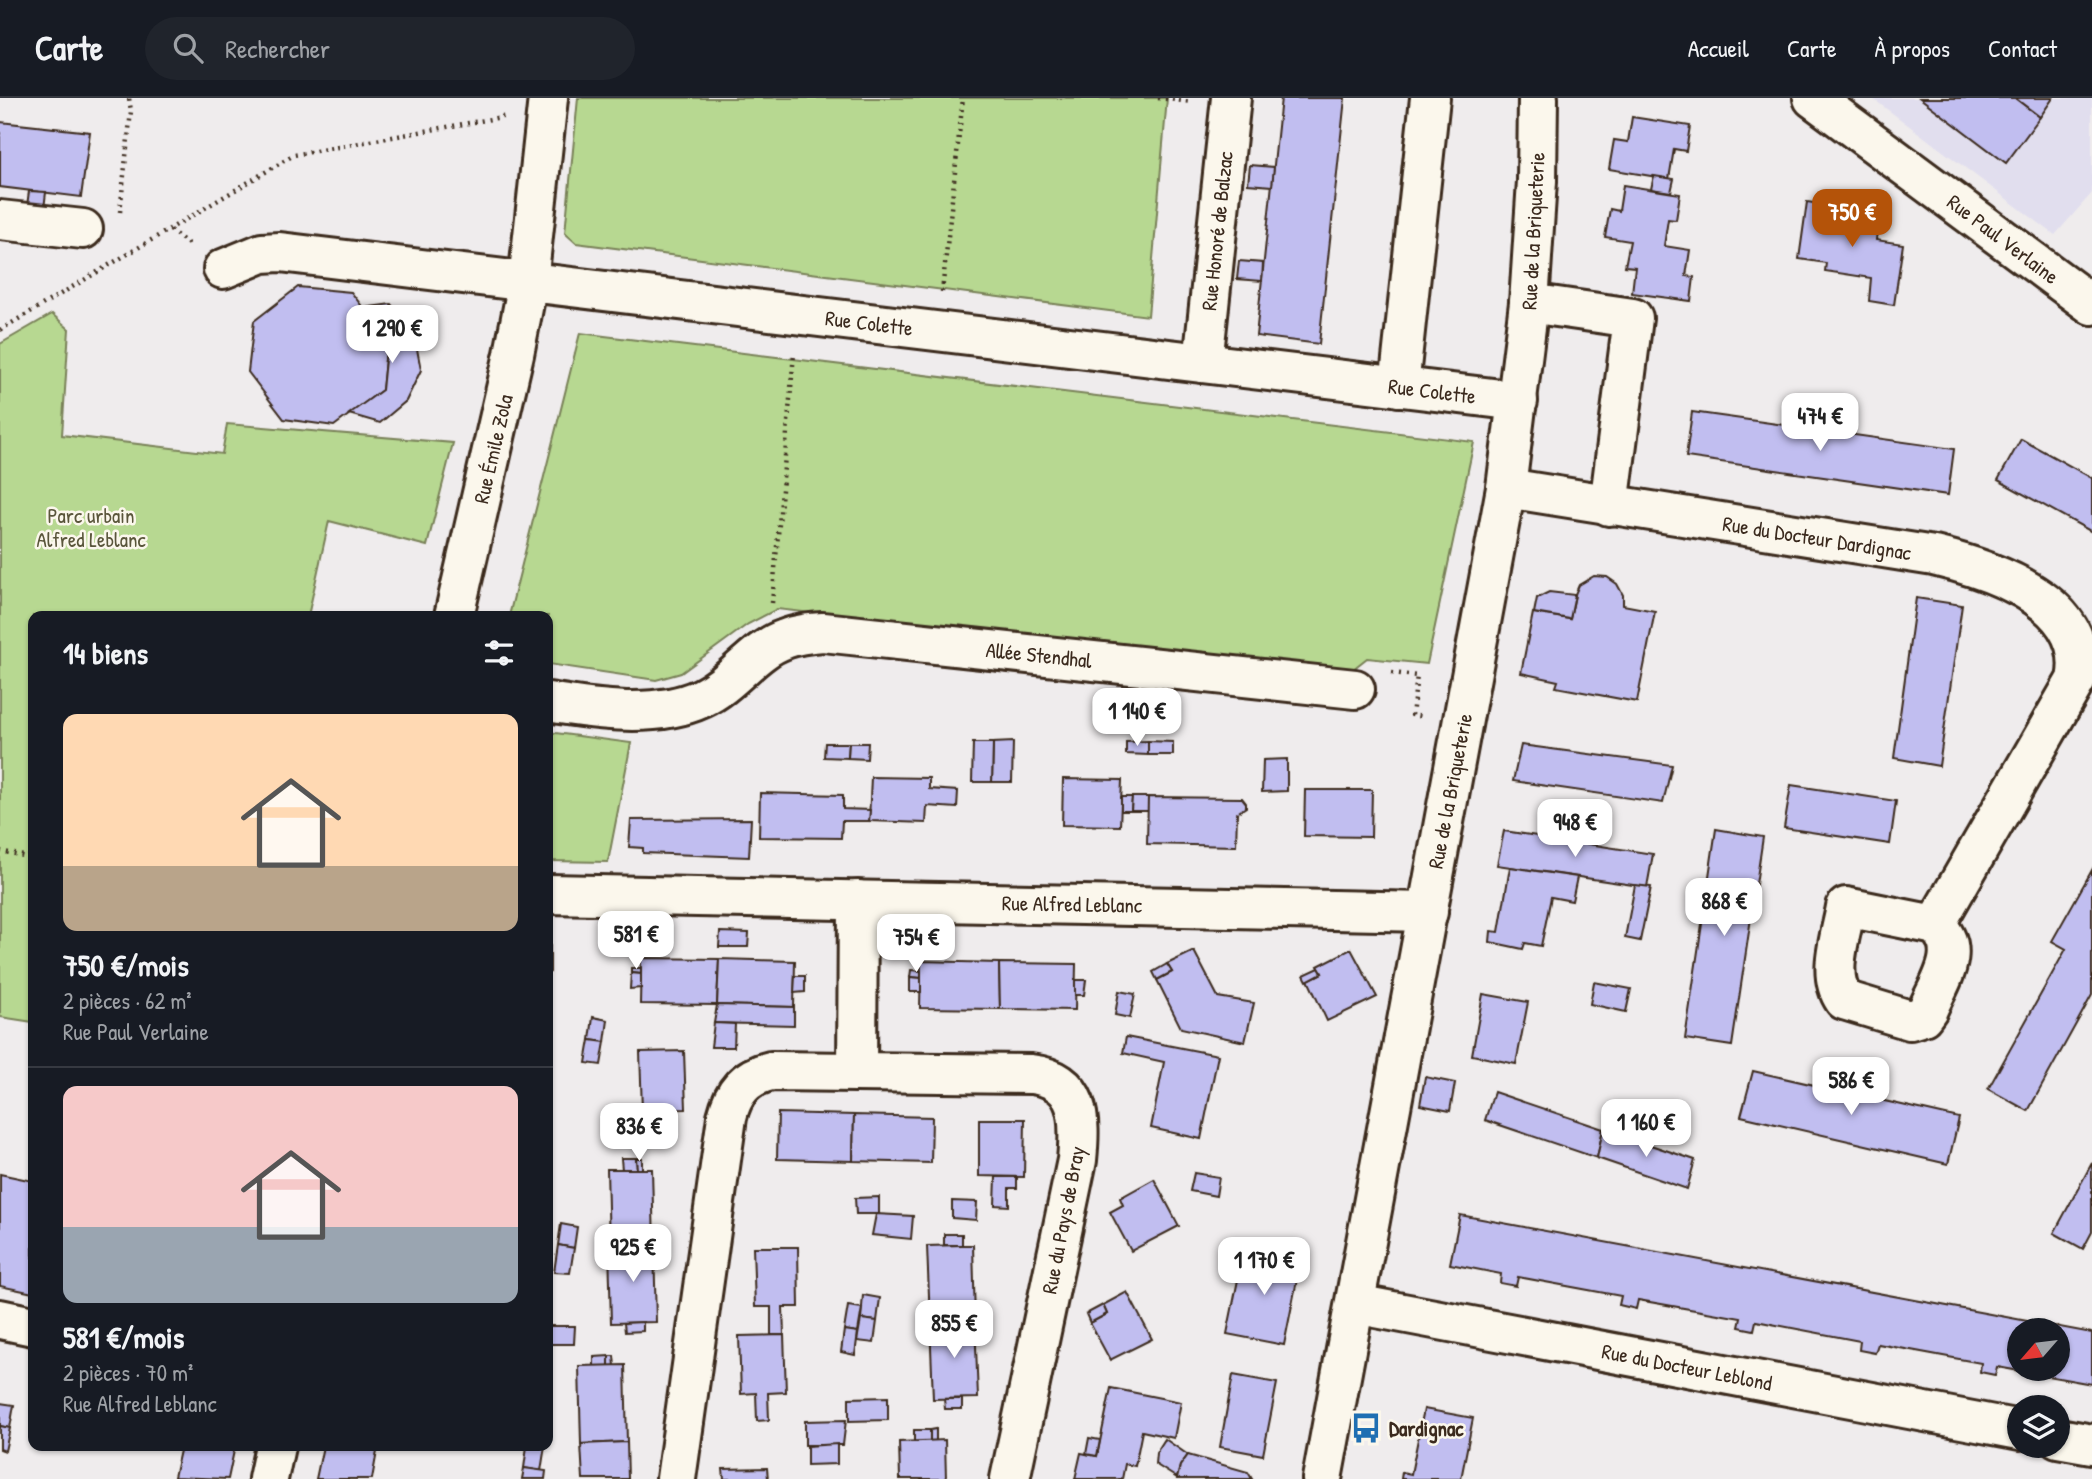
<!DOCTYPE html>
<html lang="fr">
<head>
<meta charset="utf-8">
<style>
  :root { --surface:#171b24; --page:#20242c; --text:#f1f3f6; --muted:#9ea1a6; --line:#363941; --accent:#b45309 }
  body { margin:0; font-family:"Patrick Hand",sans-serif; background:var(--page); color:var(--text); height:100vh; display:flex; flex-direction:column; font-size:26px; white-space:nowrap }
  * { box-sizing:border-box; margin:0 }
  p { font-size:23px; color:var(--muted) }
  .icon { flex:none; width:38px; height:38px; fill:none; stroke:currentColor; stroke-width:2; stroke-linecap:round; stroke-linejoin:round }
  .map { position:relative; flex:1; overflow:hidden }
  .details { position:absolute; left:28px; top:513px; width:525px; height:840px; display:flex; flex-direction:column; background:var(--surface); border-radius:14px; box-shadow:0 2px 5px #0004 }
  .details>* { flex:none }
  .needle { width:46px; rotate:242deg }
  .fabs { position:absolute; left:2007px; top:1220px; display:grid; gap:14px }
  .fabs a { display:grid; place-items:center; width:63px; height:63px; border-radius:50%; background:var(--surface); box-shadow:0 2px 5px #0004; font-size:35px }
  .price { position:absolute; translate:-50% -60px; padding:0 16px; border-radius:14px; background:#fff; color:#222; font-size:23px; line-height:46px; filter:drop-shadow(0 2px 4px #0008) }
  .price::after { content:''; position:absolute; left:50%; top:42px; width:21px; height:16px; margin-left:-10px; background:inherit; clip-path:polygon(0 0,100% 0,50% 100%) }
  .price.selected { background:var(--accent); color:#fff }
  ul { padding:0; list-style:none }
  li { display:grid; align-content:center; gap:14px; height:371px; padding:0 35px }
  li+li { border-top:2px solid var(--line) }
  li span { display:grid; place-items:center; height:217px; border-radius:14px; color:#555 }
  li>.icon { margin-inline-start:auto }
  span .icon { width:126px; height:126px; fill:#fffc; stroke-width:1 }
  li b { font-size:30px }
  h2 { display:flex; justify-content:space-between; align-items:center; height:84px; padding:0 35px; font-size:30px }
  header { display:flex; align-items:center; gap:42px; box-sizing:border-box; height:98px; padding:0 35px; background:var(--surface); border-bottom:2px solid var(--line) }
  header strong { font-size:33px }
  nav { display:flex; gap:38px; margin-inline-start:auto; font-size:24px }
  .search { width:490px; height:63px; background:var(--page); display:flex; align-items:center; gap:18px; box-sizing:border-box; padding:0 24px; border-radius:38px; color:var(--muted); font-size:26px }
  .map>svg:first-child { display:block }
</style>
</head>
<body>
<header>
<strong>Carte</strong>
<div class="search"><svg class="icon" aria-label="search" viewBox="0 0 24 24"><circle cx="10" cy="10" r="6"/><path d="M15 15l6 6"/></svg>Rechercher</div>
<nav><a>Accueil</a><a>Carte</a><a>À propos</a><a>Contact</a></nav>
</header>
<div class="map">
<svg width="2092" height="1381" viewBox="0 0 2092 1381">
  <rect width="100%" height="100%" fill="#efeced"/>
  <filter id="ink" filterUnits="userSpaceOnUse"><feTurbulence type="fractalNoise" baseFrequency=".0143" numOctaves="2"/><feDisplacementMap in="SourceGraphic" scale="14" xChannelSelector="R" yChannelSelector="G"/><feConvolveMatrix kernelMatrix="1 2 1 2 8 2 1 2 1" color-interpolation-filters="sRGB"/></filter>
  <g filter="url(#ink)">
    <path fill="#e1deee" d="M1872,0h220v95l-37,42z"/>
    <g fill="#b7d891" stroke="#798158" stroke-width="2">
      <path d="M578,0h589l-19,218 -572,-73 -11,-10z"/>
      <path d="M52,216l17,15 -7,106 160,19 5,-30 226,19 -26,103 -98,-25 -21,95h-275v406l-33,-5v-673z"/>
      <path d="M580,235l894,109 -47,222 -60,-6 -19,15 -571,-64 -29,15 -67,49 -25,7 -108,-16v-48h-39z"/>
      <path d="M548,634l83,11 -23,119 -60,-1z"/>
    </g>
    <g fill="#c1bef0" stroke="#3b2a1e" stroke-width="2" fill-rule="evenodd">
      <path d="M1281,0h64l-26,246 -63,-8z"/>
      <path d="M1920,0h95l25,19 -34,46z"/>
      <path d="M2015,0h38l-13,19z"/>
      <path d="M1632,19l58,9 -4,25 -12,-2 -5,30 -60,-10 5,-29 14,2z"/>
      <path d="M0,24l90,10 -9,65 -81,-10z"/>
      <path d="M1250,67l24,2 -2,19 -24,-2z"/>
      <path d="M1654,78l20,3 -3,13 -20,-3z"/>
      <path d="M1623,87l57,9 -4,26 -8,-1 -4,27 26,4 -4,26 8,1 -3,24 -59,-8 3,-26 -10,-1 5,-25 -25,-4 5,-28 9,2z"/>
      <path d="M29,93l17,1 -2,17 -17,-3z"/>
      <path d="M1807,104l27,4 -1,5 46,7 -3,22 27,4 -9,61 -25,-4 2,-23 -46,-7 1,-8 -27,-4z"/>
      <path d="M1239,163l24,2 -1,18 -25,-2z"/>
      <path d="M298,189l53,5 36,47 -5,51 -48,36 -50,-7 -36,-47 6,-51z"/>
      <path d="M391,206l23,29 7,37 -15,31 -26,22 -31,-9 33,-24 5,-51 -24,-31z"/>
      <path d="M1692,314l262,37 -6,46 -262,-38z"/>
      <path d="M2021,341l71,39v54l-94,-52z"/>
      <path d="M1594,478l13,1 10,7 6,11v10l32,6 -18,91 -81,-15 2,-6 -37,-8 12,-60 37,6 5,-25 4,-9z"/>
      <path d="M1549,494l26,3 -5,24 -36,-6 3,-15z"/>
      <path d="M1916,500l46,7 -23,161 -45,-8z"/>
      <path d="M1148,643l25,1v13h-25z"/>
      <path d="M1148,643v14l-22,-1v-12z"/>
      <path d="M1013,644l-1,40h-20l1,-39z"/>
      <path d="M825,645h24l-1,15 -24,-1z"/>
      <path d="M849,645h19l-1,16 -19,-1z"/>
      <path d="M973,645h20l-1,39h-20z"/>
      <path d="M1521,647l151,20 -9,38 -150,-22z"/>
      <path d="M1287,661v32l-25,1 1,-32z"/>
      <path d="M871,679l58,1v11l29,2 -1,17 -30,-2 -1,17 -57,-2z"/>
      <path d="M1063,681l59,1 -2,46 -58,-1z"/>
      <path d="M1791,687l105,16 -6,43 -106,-16z"/>
      <path d="M1305,692h67l-1,47 -67,-1z"/>
      <path d="M760,695l83,2v14l27,1 -1,11h-27l-1,17 -82,-1z"/>
      <path d="M1121,699h11l-1,14h-10z"/>
      <path d="M1132,699h16v14h-17z"/>
      <path d="M1148,699l94,1 4,5v4l-9,6 -1,33 -89,-2z"/>
      <path d="M751,721l-2,38 -106,-4v-5l-14,-1 2,-27z"/>
      <path d="M1716,731l47,8 -31,209 -47,-7z"/>
      <path d="M1504,733l149,23 -6,33 -150,-22z"/>
      <path d="M1510,769l67,10 -5,24 -21,-4 -10,49 -16,-3 -2,6 -33,-7 1,-11 8,1z"/>
      <path d="M2092,772v125l-64,116 -40,-22 78,-140 -14,-8z"/>
      <path d="M1635,787l16,2 -11,54 -15,-3z"/>
      <path d="M720,834l29,1 -1,14h-29z"/>
      <path d="M548,836h2v38l-2,-1z"/>
      <path d="M1351,851l26,48 -50,24 -19,-41 14,-7 -4,-7z"/>
      <path d="M1194,853l24,46 36,6 -9,39 -64,-14 -24,-48 15,-8 -5,-8z"/>
      <path d="M641,860l78,1 -2,46 -77,-1z"/>
      <path d="M719,861l76,2 -1,46 -77,-2z"/>
      <path d="M921,863l78,2 1,46 -80,-1z"/>
      <path d="M999,865l77,1 -1,46 -75,-1z"/>
      <path d="M1167,866l5,8 -15,8 -4,-8z"/>
      <path d="M631,870h10v6l-10,-1z"/>
      <path d="M1319,870l3,5 -15,8 -3,-6z"/>
      <path d="M911,872l10,1v7l-11,-1z"/>
      <path d="M631,875l10,1v14l-11,1z"/>
      <path d="M795,878h10v16l-11,1z"/>
      <path d="M910,879l11,1v14h-11z"/>
      <path d="M1075,882h11l-2,15h-9z"/>
      <path d="M1594,884l37,7 -5,23 -36,-8z"/>
      <path d="M1119,893l16,3 -5,24 -15,-3z"/>
      <path d="M1483,896l45,8 -12,62 -44,-9z"/>
      <path d="M717,907l77,2v18l-80,-2z"/>
      <path d="M593,919l15,3 -3,22 -15,-2z"/>
      <path d="M714,925l21,1 -1,23h-23z"/>
      <path d="M1126,939l92,18 -17,84 -50,-11 13,-66 -41,-9z"/>
      <path d="M590,942l15,2 -4,23 -15,-2z"/>
      <path d="M684,953l2,58 -44,1 -2,-58z"/>
      <path d="M1753,973l206,47 -11,46 -207,-48z"/>
      <path d="M1425,979l30,6 -5,28 -30,-6z"/>
      <path d="M1494,994l109,37 -6,29 -112,-38z"/>
      <path d="M670,1011v11h-13v-10z"/>
      <path d="M778,1015l76,2 -1,46 -76,-2z"/>
      <path d="M854,1017l78,2 -1,46 -78,-2z"/>
      <path d="M979,1021h46l-1,58 -45,-1z"/>
      <path d="M657,1022h13v18l-12,1z"/>
      <path d="M1603,1031l92,31 -8,29 -90,-31z"/>
      <path d="M621,1060h15l1,11 -15,1z"/>
      <path d="M636,1060h6v11h-5z"/>
      <path d="M2092,1065v69l-9,17 -29,-16z"/>
      <path d="M607,1071h45l2,76 -45,2z"/>
      <path d="M1194,1075l25,4 -3,19 -26,-5z"/>
      <path d="M0,1076l33,7v112l-33,-7z"/>
      <path d="M996,1079h21v11h-8v18l-14,-1z"/>
      <path d="M1154,1081l25,47 -48,25 -21,-39 13,-7 -3,-7z"/>
      <path d="M879,1099v17h-23l-1,-16z"/>
      <path d="M952,1103l25,1 -1,18 -24,-2z"/>
      <path d="M876,1116l37,2 -2,23 -39,-4z"/>
      <path d="M1460,1117l632,118v51l-95,-17 -2,8 -15,-3 1,-9 -103,-19 -3,9 -16,-3 1,-9 -104,-20 -2,9 -15,-3 2,-9 -103,-18 -2,9 -17,-4 2,-9 -103,-19 -2,9 -16,-3 1,-9 -51,-10zM2020,1232h38v38h-38z"/>
      <path d="M561,1126l16,3 -3,21 -16,-3z"/>
      <rect x="944" y="1136" width="18" height="11"/>
      <path d="M558,1147l16,3 -4,25 -16,-1z"/>
      <path d="M654,1147l2,77 -45,1 -2,-76z"/>
      <path d="M962,1147h11l2,75 -45,1 -3,-75z"/>
      <path d="M753,1149h45l1,60h-16l1,28h-13v-28h-16z"/>
      <path d="M1244,1152l57,10 -17,85 -57,-11z"/>
      <path d="M1127,1194l25,47 -42,21 -20,-37 17,-9 -4,-9z"/>
      <path d="M863,1197l17,3 -3,23 -16,-2z"/>
      <path d="M1103,1207l4,9 -17,9 -4,-9z"/>
      <path d="M848,1208l14,2 -4,24 -14,-2z"/>
      <path d="M861,1221l16,2 -3,22 -17,-2z"/>
      <path d="M975,1222l3,78 -45,1 -3,-78z"/>
      <path d="M643,1224v9l-18,1 -1,-9z"/>
      <path d="M548,1228h27l-1,18h-26z"/>
      <path d="M844,1232l14,2 -3,23 -14,-3z"/>
      <path d="M784,1237l2,57 -18,1 1,27 -12,1 -1,-28 -15,1 -2,-58z"/>
      <path d="M609,1258v10h-15v-9z"/>
      <path d="M609,1258h5l1,10h-6z"/>
      <path d="M625,1267l2,77 -46,2 -2,-78z"/>
      <path d="M1233,1277l44,8 -14,72 -43,-8z"/>
      <path d="M1111,1290l70,14 -7,36 -32,-7 -7,35 -10,-2 -3,15h-47l6,-26 16,3z"/>
      <path d="M888,1299v23l-39,1v-23z"/>
      <path d="M944,1301h18v10h-17z"/>
      <path d="M0,1305l14,2 -4,23 -10,-2z"/>
      <path d="M1424,1311l49,9 -12,61h-60l1,-7 9,2z"/>
      <path d="M846,1322l-3,25h-38v-24z"/>
      <path d="M0,1328l10,2 -5,23 -5,-2z"/>
      <path d="M936,1331v12h-6v-11z"/>
      <path d="M914,1332h16v11l-16,1z"/>
      <path d="M1089,1340l11,2 -3,16 -11,-2z"/>
      <path d="M1165,1341l23,16 -8,11 -3,12 -22,-14 1,-11z"/>
      <path d="M945,1342l1,39h-46l-1,-37z"/>
      <path d="M627,1344l1,37h-45l-2,-35z"/>
      <path d="M837,1346v20l-30,1v-19z"/>
      <path d="M181,1348h54l-7,33 -54,-2z"/>
      <path d="M323,1348h55l-6,33h-56z"/>
      <path d="M527,1348h18l-4,25 -17,-3z"/>
      <path d="M1188,1357l60,17 4,7h-75l3,-13z"/>
      <path d="M524,1370l22,3 -1,8h-23z"/>
      <path d="M767,1370l1,11h-44l-1,-10z"/>
    </g>
    <g fill="none" stroke-linecap="round" stroke-linejoin="round">
      <g stroke="#3b2a1e" stroke-width="44">
        <g id="minor">
          <path d="M1813,0l279,207"/>
          <path d="M0,122l83,9"/>
          <path d="M223,171l39,-16 18,-1 1238,149"/>
          <path d="M1529,205l104,15 -24,188"/>
          <path d="M1203,265l28,-265"/>
          <path d="M1399,289l31,-289"/>
          <path d="M1506,390l428,68c58,14 158,46 142,124l-141,245"/>
          <path d="M454,518l60,-262 14,-72 20,-184"/>
          <path d="M548,604c48,8 109,17 154,-4 32,-15 51,-48 83,-59 12,-5 25,-6 38,-7l532,57"/>
          <path d="M548,796l880,18"/>
          <path d="M1846,809l89,18c29,24 5,56 -7,84l-5,7 -13,4 -66,-20c-18,-26 -3,-64 2,-93z"/>
          <path d="M857,974l1,-172"/>
          <path d="M1355,1206l665,126"/>
          <path d="M0,1221l33,7"/>
          <path d="M2058,1340l34,6"/>
          <path d="M268,1381l7,-33"/>
          <path d="M676,1381l51,-362c6,-25 18,-40 44,-46l260,3c50,6 50,44 46,86l-67,319"/>
          <path d="M1322,1381l184,-991 23,-185 8,-122 1,-83"/>
        </g>
      </g>
      <g stroke="#3b2a1e" stroke-width="4.5" stroke-dasharray="2 5" stroke-linecap="butt">
        <path d="M1158,0l34,4"/>
        <path d="M120,114l11,-101 -2,-13"/>
        <path d="M170,132l21,16"/>
        <path d="M942,194l21,-194"/>
        <path d="M0,232l294,-175 213,-39"/>
        <path d="M772,505l22,-249"/>
        <path d="M1392,575l25,3 -5,39 11,2"/>
        <path d="M0,753l33,7"/>
      </g>
      <use href="#minor" stroke="#fbf7ec" stroke-width="38"/>
    </g>
  </g>
  <defs>
    <g id="bus-bare" transform="scale(2.415)"><path d="M-5-6H5V4H4V6H2V4H-2V6H-4V4H-5ZM-3.5-4V0h7V-4ZM-3.5 1.2v1.5H-2V1.2ZM2 1.2v1.5H3.5V1.2Z" fill="#1f6fb2" stroke="#fbf7ec" stroke-width="2.5" paint-order="stroke"/></g>
  </defs>
  <g fill-rule="evenodd">
    <use href="#bus-bare" x="1366" y="1330"/>
  </g>
  <g text-anchor="middle" dominant-baseline="central" stroke-width="5" stroke-linejoin="round" paint-order="stroke">
    <g font-size="21" fill="#3b2a1e" stroke="#fbf7ec">
      <text transform="translate(1217 133) rotate(-84)">Rue Honoré de Balzac</text>
      <text transform="translate(1533 133) rotate(-87)">Rue de la Briqueterie</text>
      <text transform="translate(2003 141) rotate(37)">Rue Paul Verlaine</text>
      <text transform="translate(869 225) rotate(7)">Rue Colette</text>
      <text transform="translate(1432 293) rotate(7)">Rue Colette</text>
      <text transform="translate(493 351) rotate(-77)">Rue Émile Zola</text>
      <text transform="translate(1817 440) rotate(9)">Rue du Docteur Dardignac</text>
      <text transform="translate(1039 557) rotate(6)">Allée Stendhal</text>
      <text transform="translate(1450 693) rotate(-79)">Rue de la Briqueterie</text>
      <text transform="translate(1072 806) rotate(1)">Rue Alfred Leblanc</text>
      <text transform="translate(1063 1122) rotate(-79)">Rue du Pays de Bray</text>
      <text transform="translate(1687 1269) rotate(11)">Rue du Docteur Leblond</text>
    </g>
    <g font-size="21" fill="#5a563b" stroke="#fbf7ec">
      <text x="91" y="417">Parc urbain<tspan x="91" dy="24">Alfred Leblanc</tspan></text>
    </g>
    <g font-size="21" font-weight="bold" fill="#3b2a1e" stroke="#fbf7ec" text-anchor="start">
      <text x="1389" y="1330">Dardignac</text>
    </g>
  </g>
</svg>
<div class="fabs">
<a><svg class="needle" viewBox="-14 -14 28 28"><path d="M0-13l5 13h-10z" fill="#e53935"/><path d="M0 13l5-13h-10z" fill="#9ea1a6"/></svg></a>
<a><svg class="icon" aria-label="layers" viewBox="0 0 24 24"><path d="M12 4l9 5-9 5-9-5zM3 14l9 5 9-5"/></svg></a>
</div>
<b class="price selected" style="left:1852px;top:151px">750 €</b>
<b class="price" style="left:392px;top:267px">1 290 €</b>
<b class="price" style="left:1820px;top:355px">474 €</b>
<b class="price" style="left:1137px;top:650px">1 140 €</b>
<b class="price" style="left:1575px;top:761px">948 €</b>
<b class="price" style="left:1724px;top:840px">868 €</b>
<b class="price" style="left:636px;top:873px">581 €</b>
<b class="price" style="left:916px;top:876px">754 €</b>
<b class="price" style="left:1851px;top:1019px">586 €</b>
<b class="price" style="left:1646px;top:1061px">1 160 €</b>
<b class="price" style="left:639px;top:1065px">836 €</b>
<b class="price" style="left:633px;top:1186px">925 €</b>
<b class="price" style="left:1264px;top:1199px">1 170 €</b>
<b class="price" style="left:954px;top:1262px">855 €</b>
<section class="details">
<h2>14 biens<svg class="icon" aria-label="filters" viewBox="0 0 24 24"><path d="M4 7h16M4 17h16"/><circle cx="9" cy="7" r="2"/><circle cx="15" cy="17" r="2"/></svg></h2>
<ul>
<li><span style="background:linear-gradient(#ffd9b3 70%,#b9a48a 0)"><svg class="icon" aria-label="home" viewBox="0 0 24 24"><path d="M3 11l9-7 9 7M6 9v11h12V9"/></svg></span><div><b>750 €/mois</b><p>2 pièces · 62 m²</p><p>Rue Paul Verlaine</p></div></li>
<li><span style="background:linear-gradient(#f6c9c9 65%,#9aa5b1 0)"><svg class="icon" aria-label="home" viewBox="0 0 24 24"><path d="M3 11l9-7 9 7M6 9v11h12V9"/></svg></span><div><b>581 €/mois</b><p>2 pièces · 70 m²</p><p>Rue Alfred Leblanc</p></div></li>
</ul>
</section>
</div>
</body>
</html>
